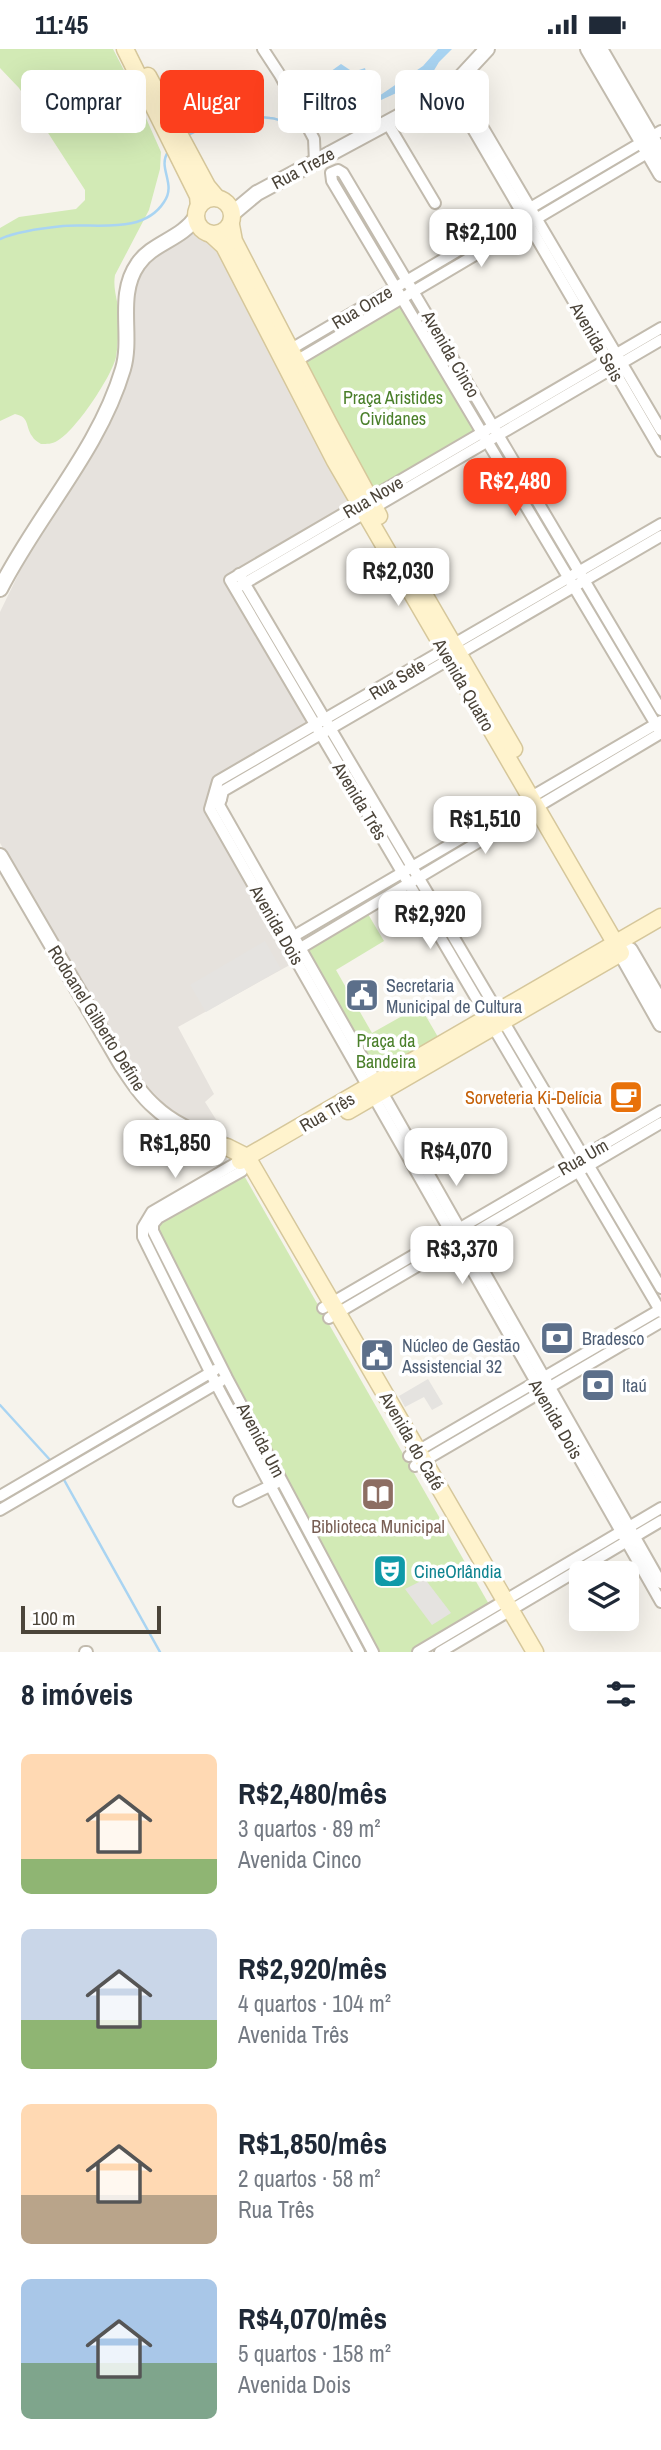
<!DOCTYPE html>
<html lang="pt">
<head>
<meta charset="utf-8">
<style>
  :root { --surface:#fff; --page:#f6f6f7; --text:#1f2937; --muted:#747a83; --accent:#fc3f1d }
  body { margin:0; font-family:"Archivo Narrow",sans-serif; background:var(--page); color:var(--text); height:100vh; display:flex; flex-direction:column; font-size:26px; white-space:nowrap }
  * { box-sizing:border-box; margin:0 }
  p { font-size:23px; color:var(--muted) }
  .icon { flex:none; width:38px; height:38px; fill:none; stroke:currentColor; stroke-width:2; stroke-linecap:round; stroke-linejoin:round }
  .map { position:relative; height:1603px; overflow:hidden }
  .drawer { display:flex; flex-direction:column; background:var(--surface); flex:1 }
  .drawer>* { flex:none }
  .top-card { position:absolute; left:21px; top:21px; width:620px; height:63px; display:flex; gap:14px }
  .tools { position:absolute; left:569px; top:1512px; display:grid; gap:14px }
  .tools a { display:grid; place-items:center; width:70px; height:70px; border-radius:10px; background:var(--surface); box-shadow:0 7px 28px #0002; font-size:35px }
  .scale { position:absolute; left:21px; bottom:18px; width:140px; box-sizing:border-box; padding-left:7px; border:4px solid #4b4439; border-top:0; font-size:19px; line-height:24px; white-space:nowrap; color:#4b4439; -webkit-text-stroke:5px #fff; paint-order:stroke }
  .price { position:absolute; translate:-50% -60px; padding:0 16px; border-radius:14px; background:#fff; color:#222; font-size:23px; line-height:46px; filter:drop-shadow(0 2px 4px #0008) }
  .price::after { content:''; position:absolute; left:50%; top:42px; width:21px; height:16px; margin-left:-10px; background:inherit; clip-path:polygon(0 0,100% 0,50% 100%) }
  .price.selected { background:var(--accent); color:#fff }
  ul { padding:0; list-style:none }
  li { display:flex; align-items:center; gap:21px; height:175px; padding:0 21px }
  li span { display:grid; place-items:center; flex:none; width:196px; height:140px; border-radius:10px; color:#555 }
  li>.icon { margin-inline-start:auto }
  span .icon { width:84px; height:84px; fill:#fffc; stroke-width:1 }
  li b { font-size:30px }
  h2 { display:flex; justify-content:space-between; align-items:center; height:84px; padding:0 21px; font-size:30px }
  .pill { padding:0 24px; border-radius:10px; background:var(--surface); box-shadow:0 7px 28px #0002; font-size:24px; line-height:63px }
  .pill.selected { background:var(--accent); color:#fff }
  .status { display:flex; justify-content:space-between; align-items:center; height:49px; padding:0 35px; background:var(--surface); direction:ltr }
  .status svg { height:19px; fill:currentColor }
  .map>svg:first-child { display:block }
</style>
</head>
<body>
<div class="status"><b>11:45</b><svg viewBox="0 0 49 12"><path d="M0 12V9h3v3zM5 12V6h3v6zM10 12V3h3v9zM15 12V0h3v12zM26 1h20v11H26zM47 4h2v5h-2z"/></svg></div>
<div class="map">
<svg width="661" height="1603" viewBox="0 0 661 1603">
  <rect width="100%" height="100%" fill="#f6f3ec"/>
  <path fill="#e6e2dd" d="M198,183l12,4 149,268 -128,75 83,146 -97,55 -8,29 88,152 -119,66 36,67 -9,8 27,43 -65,-33 -32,-35 -135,-234v-231l36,-74 67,-103 19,-58 6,-60 10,-51 49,-31z"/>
  <g fill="#d2eab5">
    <path d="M0,0h113l17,33 31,70 -1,17 -11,41 -34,65c-3,17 6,32 4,49 -1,10 -1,22 -3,33 -4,19 -41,75 -59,84 -5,3 -10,3 -16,3 -3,-2 -7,-4 -9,-8 -7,-10 -2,-19 -17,-22l-15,7v-193l19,-11 57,-8 9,-9v-10l-66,-102 -19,-20z"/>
    <path d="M403,248l80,136 -113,66 -74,-138z"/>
    <path d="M365,860l19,32 -48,29 36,63 48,-27 22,38 -65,38 -75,-135z"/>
    <path d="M242,1123l248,434 -79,46h-35l-148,-275 -75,-153z"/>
  </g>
  <g fill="#e5e3e0">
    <path d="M265,892l16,28 -75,43 -16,-27z"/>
    <path d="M428,1330l15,25 -11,6 -8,-13 -19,10 -6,-11z"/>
    <path d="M425,1530l26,34 -19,12 -27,-36z"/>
  </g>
  <g fill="#a9d4f2">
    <path d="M438,0h14l-13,13 -6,10 -6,7 -70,32 66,-45z"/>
    <path d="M341,15l12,8 12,-4 2,8 -20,10h-9l-11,-12z"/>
  </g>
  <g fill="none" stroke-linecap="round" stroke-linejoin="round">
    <g stroke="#a9d4f2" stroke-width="2.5">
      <path d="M313,81l45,-19"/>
      <path d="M186,87c26,-13 54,-22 84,-18 13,1 24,10 36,12"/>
      <path d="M0,190c18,-8 43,-11 63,-13 32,-3 80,9 101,-24 13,-18 -7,-34 4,-50"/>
      <path d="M0,1356l51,56"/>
      <path d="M63,1429l97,174"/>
    </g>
    <g stroke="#c2bbae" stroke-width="14">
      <g id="minor">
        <path d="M263,0l17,26 34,64 1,23"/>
        <path d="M456,33l205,348"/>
        <path d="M449,39l212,363"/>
        <path d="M388,75l47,79"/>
        <path d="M661,279l-431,252 431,732"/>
        <path d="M286,303l375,-221"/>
        <path d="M291,315l363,-215"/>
        <path d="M661,475l-443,257 -8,28 451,793"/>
        <path d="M239,525l422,714"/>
        <path d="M240,537l421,-246"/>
        <path d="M661,661l-318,-537 -5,-3 -7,3 1,8 329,552"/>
        <path d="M221,750l-2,6 442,778"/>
        <path d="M221,750l2,-8 438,-255"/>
        <path d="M289,890l372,-218"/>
        <path d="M299,900l362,-216"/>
        <path d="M238,1113l-86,50 -9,15v10l73,147 143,268"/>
        <path d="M242,1122l-84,47 -5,6v7l74,147 146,274"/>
        <path d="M323,1259l338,-197"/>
        <path d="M329,1269l332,-195"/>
        <path d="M409,1407l252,-147"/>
        <path d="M415,1417l246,-144"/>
        <path d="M0,1447l215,-126"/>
        <path d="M239,1452l37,-18"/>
        <path d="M0,1461l221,-129"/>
        <path d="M85,1603h2"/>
        <path d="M418,1603l243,-144"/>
        <path d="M440,1603l221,-131"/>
      </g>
    </g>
    <g stroke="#c2bbae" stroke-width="18">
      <g id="tertiary">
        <path d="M588,0l73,125"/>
        <path d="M600,0l61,105"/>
        <path d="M233,164l24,-20 182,-98 22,-18 26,-28"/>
        <path d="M0,540c38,-75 99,-139 123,-220 10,-34 -7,-74 15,-105 14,-21 44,-25 58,-47"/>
        <path d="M0,807l121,208c10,15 20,31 34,43 20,19 48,29 72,40"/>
        <path d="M630,901l31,53"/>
        <path d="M621,904l40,71"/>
      </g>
    </g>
    <g stroke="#d6c79b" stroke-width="19">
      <g id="secondary">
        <path d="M125,0l73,147 1,10"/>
        <path d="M148,27l59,110 10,12"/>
        <circle cx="214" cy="167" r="18"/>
        <path d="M231,176l3,16 95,183 50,92"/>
        <path d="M211,185l13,12 111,215 286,492"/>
        <path d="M418,535l96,165"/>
        <path d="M348,1062l271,-157"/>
        <path d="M227,1098l20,10 288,495"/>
        <path d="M240,1112l421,-244"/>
      </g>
    </g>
    <use href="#minor" stroke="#fff" stroke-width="10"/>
    <use href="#tertiary" stroke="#fff" stroke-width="14"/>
    <use href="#secondary" stroke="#fff3cd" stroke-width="16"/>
  </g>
  <defs>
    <g id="civic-square" transform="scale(1.75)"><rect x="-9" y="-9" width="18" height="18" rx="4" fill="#5c6f8a" stroke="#fff"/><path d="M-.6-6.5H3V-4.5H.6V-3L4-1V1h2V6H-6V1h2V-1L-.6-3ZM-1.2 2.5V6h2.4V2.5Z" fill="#fff"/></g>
    <g id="cafe-square" transform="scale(1.75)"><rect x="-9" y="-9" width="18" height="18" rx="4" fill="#e8710a" stroke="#fff"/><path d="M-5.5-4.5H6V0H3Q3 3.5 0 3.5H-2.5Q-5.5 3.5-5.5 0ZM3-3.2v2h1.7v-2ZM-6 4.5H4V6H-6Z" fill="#fff"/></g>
    <g id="bank-square" transform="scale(1.75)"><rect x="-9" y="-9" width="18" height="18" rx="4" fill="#5c6f8a" stroke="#fff"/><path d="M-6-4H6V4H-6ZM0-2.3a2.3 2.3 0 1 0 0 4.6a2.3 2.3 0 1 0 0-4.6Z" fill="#fff"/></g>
    <g id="library-square" transform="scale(1.75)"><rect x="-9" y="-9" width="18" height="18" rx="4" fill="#8d6e63" stroke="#fff"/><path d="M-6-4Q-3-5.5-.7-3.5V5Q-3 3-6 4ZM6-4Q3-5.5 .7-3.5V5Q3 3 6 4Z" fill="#fff"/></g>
    <g id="theatre-square" transform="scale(1.75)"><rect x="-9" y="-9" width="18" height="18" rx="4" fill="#0f9aa8" stroke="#fff"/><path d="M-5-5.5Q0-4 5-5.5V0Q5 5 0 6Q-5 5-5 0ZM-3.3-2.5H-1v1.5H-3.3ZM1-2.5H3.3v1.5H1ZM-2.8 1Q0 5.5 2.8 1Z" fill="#fff"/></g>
  </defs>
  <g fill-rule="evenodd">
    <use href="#civic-square" x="362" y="946"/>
    <use href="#cafe-square" x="626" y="1048"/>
    <use href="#bank-square" x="557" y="1289"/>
    <use href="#civic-square" x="377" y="1306"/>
    <use href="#bank-square" x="598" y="1336"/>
    <use href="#library-square" x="378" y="1445"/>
    <use href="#theatre-square" x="390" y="1522"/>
  </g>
  <g text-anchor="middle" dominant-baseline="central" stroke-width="7" stroke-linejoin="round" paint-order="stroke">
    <g font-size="18" fill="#4b4439" stroke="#fff">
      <text transform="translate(303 119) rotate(-28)">Rua Treze</text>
      <text transform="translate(362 258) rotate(-31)">Rua Onze</text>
      <text transform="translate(597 293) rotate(60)">Avenida Seis</text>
      <text transform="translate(451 305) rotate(60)">Avenida Cinco</text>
      <text transform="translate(373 448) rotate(-30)">Rua Nove</text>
      <text transform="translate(397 630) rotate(-31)">Rua Sete</text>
      <text transform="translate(464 636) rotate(60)">Avenida Quatro</text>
      <text transform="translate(360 752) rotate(59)">Avenida Três</text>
      <text transform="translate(277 876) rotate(60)">Avenida Dois</text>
      <text transform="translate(97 969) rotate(58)">Rodoanel Gilberto Define</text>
      <text transform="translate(327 1063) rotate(-30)">Rua Três</text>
      <text transform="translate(583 1108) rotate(-30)">Rua Um</text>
      <text transform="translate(556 1370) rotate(60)">Avenida Dois</text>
      <text transform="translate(261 1391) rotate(62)">Avenida Um</text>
      <text transform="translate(412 1392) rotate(60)">Avenida do Café</text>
    </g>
    <g font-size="18" fill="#4a7f2a" stroke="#fff">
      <text x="393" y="348">Praça Aristides<tspan x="393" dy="21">Cividanes</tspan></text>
      <text x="386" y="991">Praça da<tspan x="386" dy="21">Bandeira</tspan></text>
    </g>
    <g font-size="18" fill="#4e5e75" stroke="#fff" text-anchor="start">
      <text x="386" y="936">Secretaria<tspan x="386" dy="21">Municipal de Cultura</tspan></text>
      <text x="582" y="1289">Bradesco</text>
      <text x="402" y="1296">Núcleo de Gestão<tspan x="402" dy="21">Assistencial 32</tspan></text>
      <text x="622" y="1336">Itaú</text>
    </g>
    <g font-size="18" fill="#c56008" stroke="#fff" text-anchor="end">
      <text x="602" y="1048">Sorveteria Ki-Delícia</text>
    </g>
    <g font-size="18" fill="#785e54" stroke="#fff">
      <text x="378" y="1477">Biblioteca Municipal</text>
    </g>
    <g font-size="18" fill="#0d838f" stroke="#fff" text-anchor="start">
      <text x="414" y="1522">CineOrlândia</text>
    </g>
  </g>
</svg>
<div class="tools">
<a><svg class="icon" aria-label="layers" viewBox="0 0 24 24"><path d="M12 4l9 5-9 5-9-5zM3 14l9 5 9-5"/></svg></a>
</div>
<div class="scale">100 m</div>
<b class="price" style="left:481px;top:220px">R$2,100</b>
<b class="price selected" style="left:515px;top:469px">R$2,480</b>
<b class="price" style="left:398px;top:559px">R$2,030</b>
<b class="price" style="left:485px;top:807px">R$1,510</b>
<b class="price" style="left:430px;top:902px">R$2,920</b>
<b class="price" style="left:175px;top:1131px">R$1,850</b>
<b class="price" style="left:456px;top:1139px">R$4,070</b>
<b class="price" style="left:462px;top:1237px">R$3,370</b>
<div class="top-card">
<a class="pill">Comprar</a>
<a class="pill selected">Alugar</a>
<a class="pill">Filtros</a>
<a class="pill">Novo</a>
</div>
</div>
<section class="drawer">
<h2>8 imóveis<svg class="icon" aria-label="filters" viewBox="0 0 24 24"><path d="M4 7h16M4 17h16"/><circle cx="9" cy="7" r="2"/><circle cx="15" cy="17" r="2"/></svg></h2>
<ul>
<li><span style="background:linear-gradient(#ffd9b3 75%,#8fb573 0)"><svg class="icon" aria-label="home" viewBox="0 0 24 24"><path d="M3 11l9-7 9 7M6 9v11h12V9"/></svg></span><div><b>R$2,480/mês</b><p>3 quartos · 89 m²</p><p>Avenida Cinco</p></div></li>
<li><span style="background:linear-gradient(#c9d6e8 65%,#8fb573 0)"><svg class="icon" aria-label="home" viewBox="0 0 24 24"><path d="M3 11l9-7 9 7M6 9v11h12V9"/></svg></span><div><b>R$2,920/mês</b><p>4 quartos · 104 m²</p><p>Avenida Três</p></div></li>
<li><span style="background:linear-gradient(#ffd9b3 65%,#b9a48a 0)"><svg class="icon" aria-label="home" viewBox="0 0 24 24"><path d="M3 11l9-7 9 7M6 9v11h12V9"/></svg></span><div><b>R$1,850/mês</b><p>2 quartos · 58 m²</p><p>Rua Três</p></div></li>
<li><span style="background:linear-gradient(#a9c7e8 60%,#7fa58c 0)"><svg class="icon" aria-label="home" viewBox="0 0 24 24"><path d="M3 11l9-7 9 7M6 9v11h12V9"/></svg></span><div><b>R$4,070/mês</b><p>5 quartos · 158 m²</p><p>Avenida Dois</p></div></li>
</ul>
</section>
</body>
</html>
